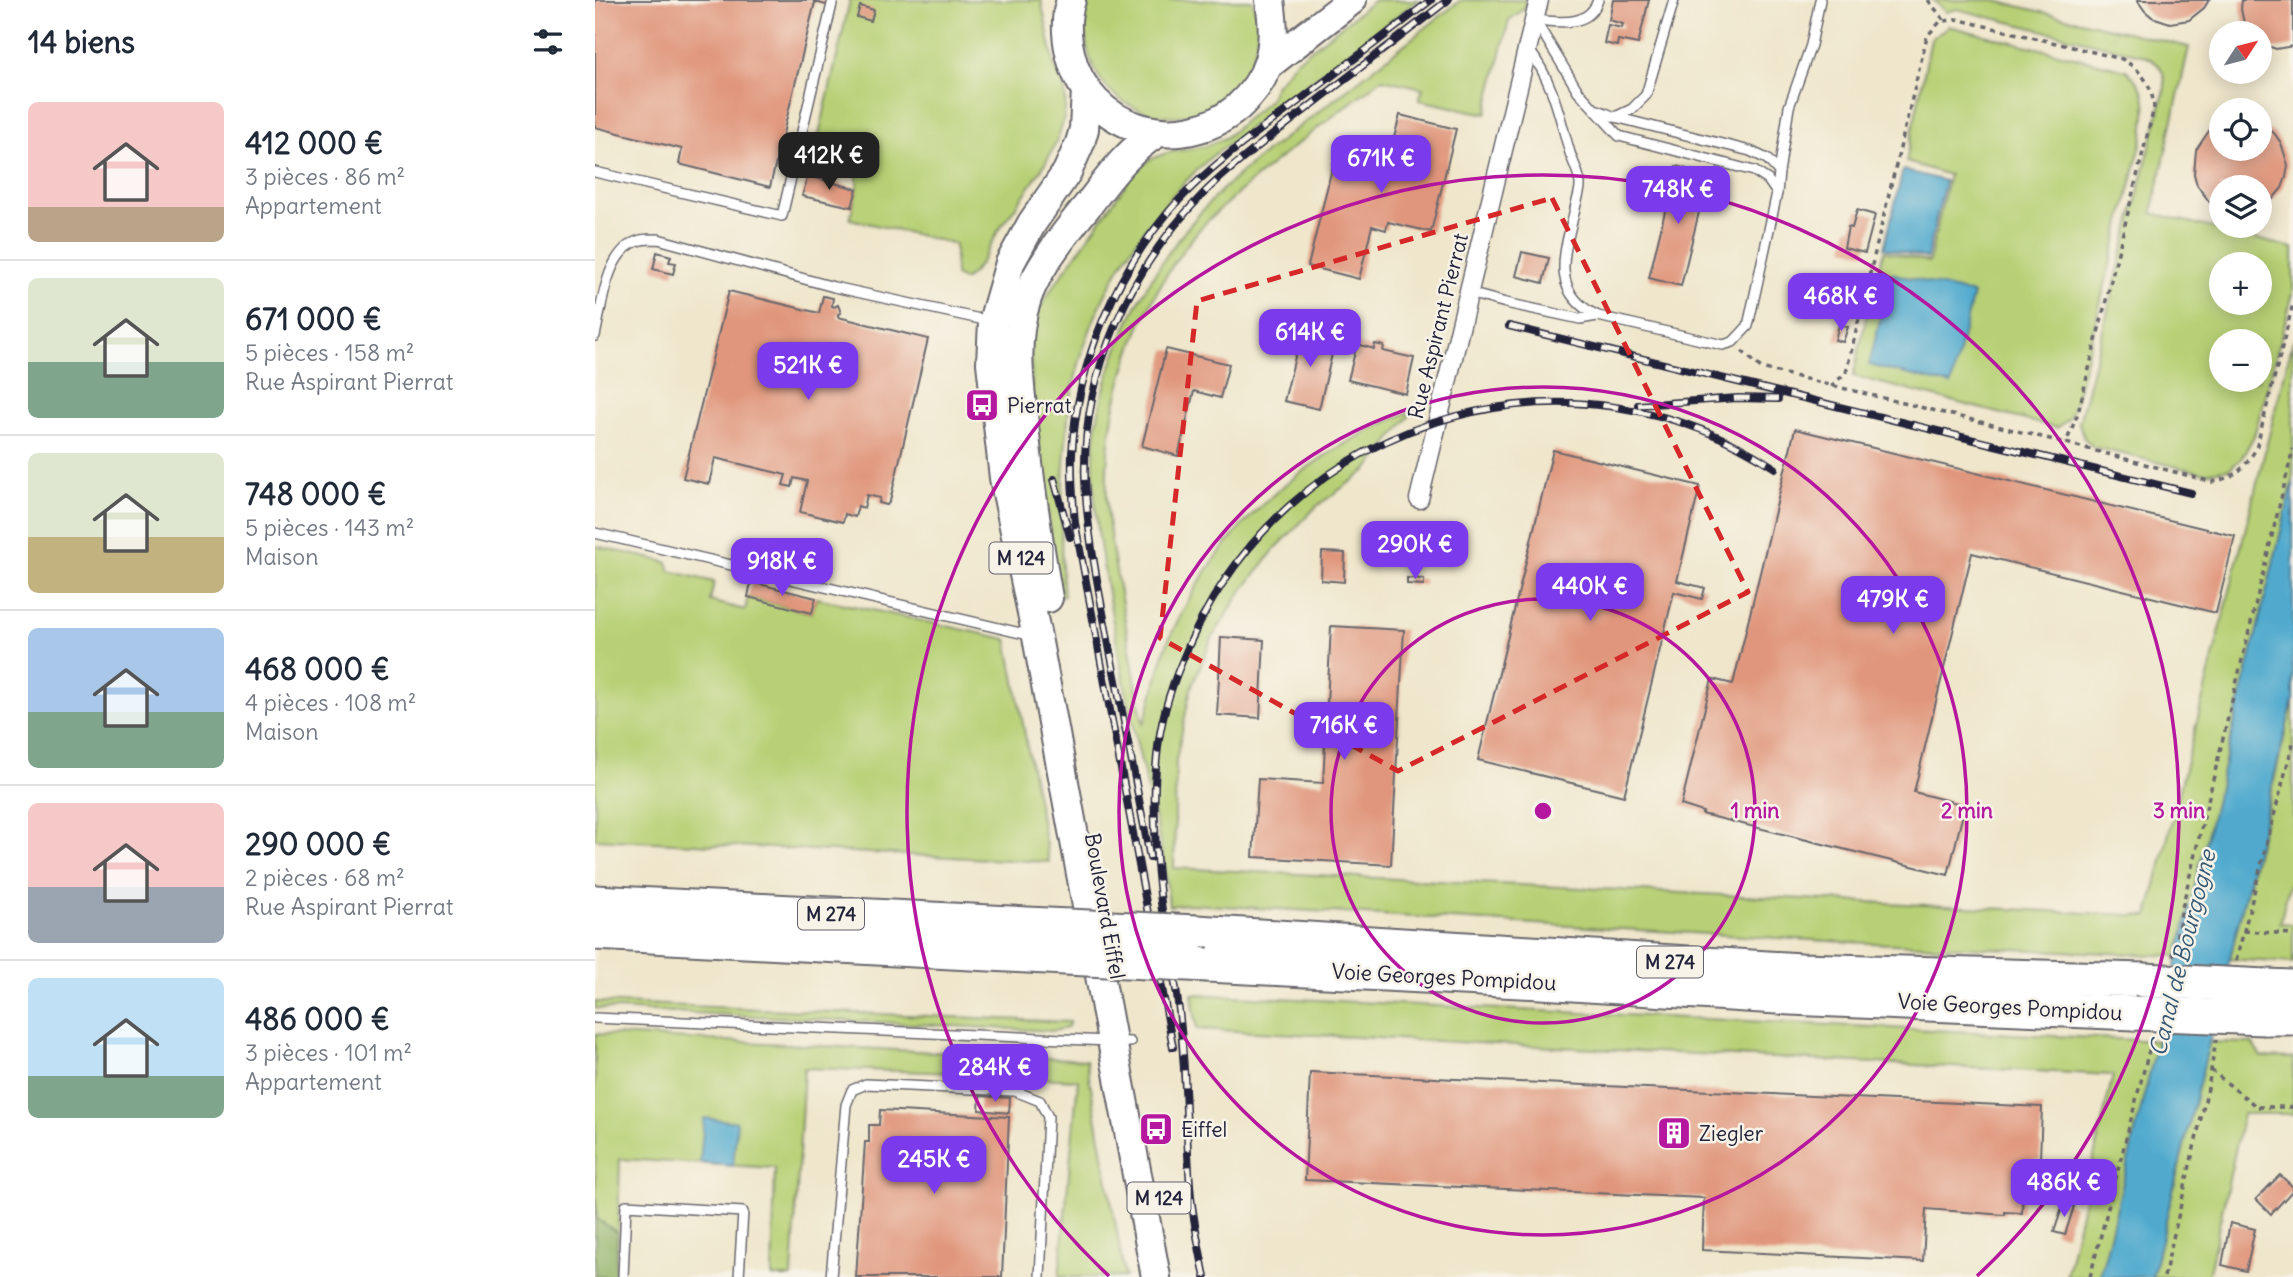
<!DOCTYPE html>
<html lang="fr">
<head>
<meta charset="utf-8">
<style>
  :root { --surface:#fff; --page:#f2f2f3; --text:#1f2937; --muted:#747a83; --line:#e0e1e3; --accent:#7c3aed }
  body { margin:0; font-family:Delius,sans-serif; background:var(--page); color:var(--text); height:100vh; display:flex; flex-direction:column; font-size:26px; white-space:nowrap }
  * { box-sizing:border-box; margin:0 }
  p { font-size:23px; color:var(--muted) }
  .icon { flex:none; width:38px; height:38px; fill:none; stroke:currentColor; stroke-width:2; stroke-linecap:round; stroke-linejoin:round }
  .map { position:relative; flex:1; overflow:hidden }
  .details { display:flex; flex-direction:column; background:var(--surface); width:595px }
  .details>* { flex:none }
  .needle { width:46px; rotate:54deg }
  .controls { position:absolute; left:1614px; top:21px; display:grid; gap:14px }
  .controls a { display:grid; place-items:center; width:63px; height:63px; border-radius:50%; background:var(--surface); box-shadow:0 4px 18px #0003; font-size:35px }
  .price { position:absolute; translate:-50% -60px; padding:0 16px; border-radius:14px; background:var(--accent); color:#fff; font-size:23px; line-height:46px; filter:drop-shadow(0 2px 4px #0008) }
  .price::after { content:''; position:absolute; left:50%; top:42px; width:21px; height:16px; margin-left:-10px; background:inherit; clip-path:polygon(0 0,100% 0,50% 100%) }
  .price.on { background:#222; color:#fff }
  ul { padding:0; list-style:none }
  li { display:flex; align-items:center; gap:21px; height:175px; padding:0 28px }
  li+li { border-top:2px solid var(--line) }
  li span { display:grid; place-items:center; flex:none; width:196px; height:140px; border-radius:10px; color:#555 }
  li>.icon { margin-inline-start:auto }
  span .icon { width:84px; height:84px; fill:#fffc; stroke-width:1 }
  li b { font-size:30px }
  h2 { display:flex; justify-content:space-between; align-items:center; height:84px; padding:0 28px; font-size:30px }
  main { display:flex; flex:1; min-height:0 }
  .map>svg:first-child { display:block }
</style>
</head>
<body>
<main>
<section class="details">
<h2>14 biens<svg class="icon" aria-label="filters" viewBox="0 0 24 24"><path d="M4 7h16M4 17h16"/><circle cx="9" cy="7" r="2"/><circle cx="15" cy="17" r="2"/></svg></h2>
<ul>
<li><span style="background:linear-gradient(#f6c9c9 75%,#b9a48a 0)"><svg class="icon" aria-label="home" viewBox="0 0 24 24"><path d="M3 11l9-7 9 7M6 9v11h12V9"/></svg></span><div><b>412 000 €</b><p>3 pièces · 86 m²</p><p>Appartement</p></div></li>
<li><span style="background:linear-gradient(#dfe7d0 60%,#7fa58c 0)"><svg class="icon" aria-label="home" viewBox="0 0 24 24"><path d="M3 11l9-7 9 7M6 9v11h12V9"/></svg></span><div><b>671 000 €</b><p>5 pièces · 158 m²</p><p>Rue Aspirant Pierrat</p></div></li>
<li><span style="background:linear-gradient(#dfe7d0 60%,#c2b280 0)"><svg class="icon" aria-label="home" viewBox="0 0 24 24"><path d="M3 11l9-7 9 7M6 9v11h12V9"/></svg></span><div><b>748 000 €</b><p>5 pièces · 143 m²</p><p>Maison</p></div></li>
<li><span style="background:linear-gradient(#a9c7e8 60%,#7fa58c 0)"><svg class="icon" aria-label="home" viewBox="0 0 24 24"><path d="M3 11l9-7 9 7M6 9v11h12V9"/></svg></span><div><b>468 000 €</b><p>4 pièces · 108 m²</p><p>Maison</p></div></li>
<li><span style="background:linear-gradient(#f6c9c9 60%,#9aa5b1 0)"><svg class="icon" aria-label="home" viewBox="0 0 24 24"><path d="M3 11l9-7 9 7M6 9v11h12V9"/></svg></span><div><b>290 000 €</b><p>2 pièces · 68 m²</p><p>Rue Aspirant Pierrat</p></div></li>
<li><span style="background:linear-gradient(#bfe0f5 70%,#7fa58c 0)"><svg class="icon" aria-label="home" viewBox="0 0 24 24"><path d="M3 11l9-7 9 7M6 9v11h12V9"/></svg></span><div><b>486 000 €</b><p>3 pièces · 101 m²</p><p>Appartement</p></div></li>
</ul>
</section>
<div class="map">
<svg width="1698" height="1277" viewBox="0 0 1698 1277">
  <rect width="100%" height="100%" fill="#f7f3e8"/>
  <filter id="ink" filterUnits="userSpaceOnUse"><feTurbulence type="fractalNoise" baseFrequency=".0143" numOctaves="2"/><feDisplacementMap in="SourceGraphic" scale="14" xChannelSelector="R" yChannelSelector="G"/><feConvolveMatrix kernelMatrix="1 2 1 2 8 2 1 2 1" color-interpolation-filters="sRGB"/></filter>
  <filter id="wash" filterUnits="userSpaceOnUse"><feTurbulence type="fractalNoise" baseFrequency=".00686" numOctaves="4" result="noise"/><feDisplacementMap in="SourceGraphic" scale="28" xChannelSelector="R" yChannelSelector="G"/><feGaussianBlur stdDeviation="1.57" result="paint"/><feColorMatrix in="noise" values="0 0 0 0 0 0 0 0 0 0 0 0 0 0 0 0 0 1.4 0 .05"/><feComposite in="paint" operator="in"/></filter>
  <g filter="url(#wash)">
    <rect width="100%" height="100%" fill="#efe6cb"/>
    <g fill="#b7d075" stroke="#6c7958" stroke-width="2" fill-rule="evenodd">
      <path d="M255,0h191l14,68c6,5 7,12 9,19 11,49 -37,102 -63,140 -13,19 -18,40 -37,53l-9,-4v-32l-105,-25 7,-30v-17l-34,-13 -7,-11z"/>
      <path d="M494,0h163c7,17 7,35 2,53 -31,108 -195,69 -165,-53z"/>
      <path d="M780,0h43l-207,157c-73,65 -124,149 -141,246 -3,15 -3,32 -5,48 -4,48 -6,95 -1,144l-5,2 -27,-204 -2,-68 21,-35 83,-117 15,-13 17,-7 40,-7 19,-8 44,-38 5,-13 22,-26z"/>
      <path d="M866,0h65l-2,9 -15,11 -23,94 -67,-14 4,-12 -41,-9c-44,33 -88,66 -130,102 -18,16 -38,32 -54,50 -60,72 -95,174 -91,267 1,34 8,67 14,100 7,42 15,84 22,126 12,-28 15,-60 27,-87 51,-113 131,-180 244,-227l-47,60 -50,36 -42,43 -36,46 -27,43 -21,50 -15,72 -2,108 974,48 145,-576v142l-115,474 -332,-14 -657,-38 -20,2c-4,-56 -20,-108 -32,-162 -12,-54 -22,-109 -31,-163 -10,-55 -18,-115 -7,-170 15,-73 52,-143 101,-198 35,-40 80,-71 122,-104 46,-36 93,-73 139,-109z"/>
      <path d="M1338,0h59l197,47 -37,166 141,35v45l-39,143 -13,23 -12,10 -25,4 -111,-26 -9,-9 -5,-15 86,-335c0,-17 -4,-24 -20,-32l-188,-47 -11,3zM1626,264h38v39h-38zM1626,341h38v39h-38z"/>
      <path d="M1353,26l178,44c25,23 20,35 17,66l-70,274 -5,9 -11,9 -204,-52 21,-93 10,-32 45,11 20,-87 -43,-13 25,-123z"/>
      <path d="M0,546l72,16 3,9 44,11 -4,19 35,9 3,-13 64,16 4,-15 191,41 42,223 -454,-23z"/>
      <path d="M1698,700v169l-13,54 13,1v39l-64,-4 35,-135z"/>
      <path d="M597,994l966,47 -58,236h-34l47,-202 -916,-46z"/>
      <path d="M0,1002l475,20 -3,6 -15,3 -457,-23z"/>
      <path d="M0,1034l491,26 39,217h-66l19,-197 -66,-3 1,-9 -49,-4 -6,9 -154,-5 -12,209h-20l3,-109 -155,-9 -2,74 -21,-14 -2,-46z"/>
      <path d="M1614,1042l43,1 9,14 32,1v56h-50l-35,163h-56z"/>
    </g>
    <path fill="#91b266" stroke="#5a6a50" stroke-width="2" d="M0,1173l2,46 21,14 -3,44h-20z"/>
    <g fill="#51aace" stroke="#3a6684" stroke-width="2">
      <path d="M1308,170l42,11 -18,77 -43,-10z"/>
      <path d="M1296,273l82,21 -22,91 -82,-20z"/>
      <path d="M1698,482v218l-141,577h-52z"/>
      <path d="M109,1118l33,4 -4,44 -33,-3z"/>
    </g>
    <g id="blocks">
      <g fill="#e0967c">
        <path d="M0,0h236l-1,6 -15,-4 -45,185 -91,-23 3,-15 -87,-22z"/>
        <path d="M1018,0h36l-11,44 -20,-4 -1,6 -13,-3 4,-18 14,3 1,-4 -14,-4z"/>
        <path d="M1542,0h72l-5,8 -15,12 -19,3 -18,-6 -7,-6z"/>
        <path d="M1647,0h51v46l-17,3 -17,-6v-10h-10l-4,-5 -4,-19z"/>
        <path d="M265,6l14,4 -3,11 -14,-4z"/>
        <path d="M805,115l56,14 -25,103 -43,-10 -2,8 -14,-4 -13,53 -51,-13 28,-114 51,12z"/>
        <path d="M1626,123v26h38v-25l15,9 7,10 7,22 -2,12 -4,11 -15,18 -8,4v-23h-38v22l-10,-5 -14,-19 -3,-11 2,-24 13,-19z"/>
        <path d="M1081,166l32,9 -27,111 -32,-8z"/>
        <path d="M213,176l49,13 -5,18 -50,-11z"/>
        <path d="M1262,210l18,5 -10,38 -21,-5 4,-21 4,1z"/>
        <path d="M62,252l14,4 -2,6 7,1 -3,11 -20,-5z"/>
        <path d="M927,252l27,6 -6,25 -27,-7z"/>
        <path d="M134,291l90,22 4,-17 10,2 -1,8 2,1 4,-2 3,8 -3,1v3l90,22 -38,162 -3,4 -8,-2 1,-5 -13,-3 -3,13 -6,-2 -3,11 -10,-3 -2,8 -43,-10 7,-31 -13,-3 -2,9 -9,-2 3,-10 -71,-17 -6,26 -26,-6z"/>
        <path d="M1244,325l9,2 -5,15 -8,-2z"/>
        <path d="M707,329l34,8 -17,72 -35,-8z"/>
        <path d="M762,344l17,5 1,-5 9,2 -1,5 31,7 -8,36 -58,-14z"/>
        <path d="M571,349l63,15 -9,34 -26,-7 -16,65 -36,-10z"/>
        <path d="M1200,429l440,107 -19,77 -244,-60 -58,239 51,13 -17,70 -246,-61 1,-2 -22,-7 31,-126 21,5z"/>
        <path d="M958,450l147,36 -23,95 28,7 -3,11 -28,-7 -50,204 -146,-36z"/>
        <path d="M727,552l23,1 -1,29 -23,-2z"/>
        <path d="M812,578l17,1v6l-17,-1z"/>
        <path d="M156,582l65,16 -4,15 -64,-16z"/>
        <path d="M736,626l73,4 -13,235 -138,-8 5,-78 65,4z"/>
        <path d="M626,637l43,3 -4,78 -43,-3z"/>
        <path d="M715,1072l732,35 -2,53h-16l-2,53 -17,-1v3l-79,-6 -3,52 -221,-11 2,-52 -399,-18z"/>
        <path d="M385,1096l30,2 -1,15 -30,-3z"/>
        <path d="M285,1110l129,7 -7,160h-146l9,-135h4v-17h10z"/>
        <path d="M1685,1175l13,12v3l-22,24 -15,-15z"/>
        <path d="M1469,1202l10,4 -9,29 -11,-3z"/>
        <path d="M1635,1223l25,6 -9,42 -24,-6z"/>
      </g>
    </g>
  </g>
  <g filter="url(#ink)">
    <use href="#blocks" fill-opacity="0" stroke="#6a676d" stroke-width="2"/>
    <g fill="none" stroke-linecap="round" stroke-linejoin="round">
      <g stroke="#6a676d" stroke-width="12">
        <g id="lane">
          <path d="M934,50c24,31 30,65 41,103 3,9 9,20 10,30 1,8 -4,19 -5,26 -10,43 -27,83 23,107l125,29 10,-3 15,-16 29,-133 -9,-13 -14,-9 -135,-35 -41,-45 -43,-71c23,2 54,8 63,-20"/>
          <path d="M1003,110l17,7 135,34 17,8 12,13 -2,21"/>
          <path d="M1020,117l17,-8 14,-14 28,-95"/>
          <path d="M0,172l187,44 51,-216"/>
          <path d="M1184,172l10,-65 22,-62 9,-45"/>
          <path d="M874,293l37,10 74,16 17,-3"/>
          <path d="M0,336c7,-30 11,-88 46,-96 5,-1 12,-1 17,-1l176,48 155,34"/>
          <path d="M0,533l438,103"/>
          <path d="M0,1018l535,24"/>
          <path d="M28,1277l3,-72 117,7 -4,65"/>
          <path d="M236,1277l15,-172 6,-15 14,-6 149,7 25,10 8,16 -8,160"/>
        </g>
      </g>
      <g stroke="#6a676d" stroke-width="21">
        <path id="street" d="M824,499l120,-499"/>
      </g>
      <g stroke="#6a676d" stroke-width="32">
        <g id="primary">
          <path d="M476,0c-6,17 -5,35 -1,53 17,77 110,104 168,54 13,-12 25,-27 30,-44 7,-21 5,-41 2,-63"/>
          <path d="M673,65l84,-65"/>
          <path d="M491,90l-2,39 -4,14 -13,29 -35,51 -22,40 -17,59 -2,41 13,115 33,159 119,640"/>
          <path d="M453,598c-10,-58 -19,-115 -24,-174 -5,-42 -11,-85 3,-126 10,-29 41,-69 61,-93 21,-27 39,-54 69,-72"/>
        </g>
      </g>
      <g stroke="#6a676d" stroke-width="37">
        <g id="highway">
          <path d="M0,902l473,24"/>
          <path d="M602,932l604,38 342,10"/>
          <path d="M0,933l471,25"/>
          <path d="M613,965l333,17 250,16 343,15"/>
          <path d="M1671,986l27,1"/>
          <path d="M1670,1018h28"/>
        </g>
      </g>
      <g stroke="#6a676d" stroke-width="3.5" stroke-dasharray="5 5" stroke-linecap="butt">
        <path d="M1333,0l16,20"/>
        <path d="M1147,351l19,17 305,75 146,39c24,-5 31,-12 44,-33l37,-145"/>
        <path d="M1236,386l15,-13 81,-337 13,-14 16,-3 166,40c20,12 30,25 32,49l-76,305 -12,30"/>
        <path d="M1649,931l49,3"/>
        <path d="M1578,956l9,-48 111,-459"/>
        <path d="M1641,961l57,-218"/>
        <path d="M1616,1070l46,37h36"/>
        <path d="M1495,1277l62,-238"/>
        <path d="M1569,1277l44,-189 8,-48"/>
      </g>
      <use href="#lane" stroke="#fff" stroke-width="9"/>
      <use href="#street" stroke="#fff" stroke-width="18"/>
      <use href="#primary" stroke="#fff" stroke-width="28"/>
      <use href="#highway" stroke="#fff" stroke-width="33"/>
      <g stroke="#22223b" stroke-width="8">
        <g id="rail">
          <path d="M914,326l682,167"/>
          <path d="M1043,405l100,-7 40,1"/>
          <path d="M459,479l16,58"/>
          <path d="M555,858c-13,-69 -26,-138 -40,-207 -10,-57 -23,-114 -25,-173 -3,-104 45,-211 119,-285 29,-29 64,-54 97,-80 49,-38 98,-75 147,-113"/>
          <path d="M578,1047l-98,-524c-2,-23 -4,-46 -3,-69 5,-93 45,-187 108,-255 31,-33 67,-59 103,-86 49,-37 99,-75 148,-113"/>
          <path d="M610,1277c-5,-26 -11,-53 -14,-80 -6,-64 -4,-130 -13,-194 -2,-20 -8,-40 -11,-60 -10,-58 -16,-128 -10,-187 3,-33 13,-67 26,-97 48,-119 146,-209 270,-242 109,-30 227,-12 322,51"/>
        </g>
      </g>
      <use href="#rail" stroke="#f7f3e8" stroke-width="5" stroke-dasharray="16" stroke-linecap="butt"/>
      <g stroke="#6a676d" stroke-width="37" stroke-linecap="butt">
        <g id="highway-bridge">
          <path d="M473,926l129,6"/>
          <path d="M471,958l142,7"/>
          <path d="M1548,980l123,6"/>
          <path d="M1539,1013l131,5"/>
        </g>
      </g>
      <use href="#highway-bridge" stroke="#fff" stroke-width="33"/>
    </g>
  </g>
  <path fill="none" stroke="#d62828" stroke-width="5" stroke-dasharray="14 9" stroke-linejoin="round" d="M957,198l196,394 -350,179 -238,-133 37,-337z"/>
  <g fill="none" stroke="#b5179e" stroke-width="3.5">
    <circle cx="948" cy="811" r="212"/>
    <circle cx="948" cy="811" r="424"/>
    <path d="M514 1276A636 636 0 1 1 1382 1276"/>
  </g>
  <defs>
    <g id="bus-square" transform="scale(1.75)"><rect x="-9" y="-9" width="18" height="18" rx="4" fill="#b5179e" stroke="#f7f3e8"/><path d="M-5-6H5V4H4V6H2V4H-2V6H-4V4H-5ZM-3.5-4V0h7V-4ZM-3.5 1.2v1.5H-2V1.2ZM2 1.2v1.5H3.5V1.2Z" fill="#fff"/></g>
    <g id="building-square" transform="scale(1.75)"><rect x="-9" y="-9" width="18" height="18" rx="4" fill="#b5179e" stroke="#f7f3e8"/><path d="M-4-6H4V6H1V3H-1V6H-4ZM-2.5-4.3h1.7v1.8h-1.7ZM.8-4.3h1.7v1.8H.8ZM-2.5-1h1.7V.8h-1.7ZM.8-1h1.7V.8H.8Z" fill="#fff"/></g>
  </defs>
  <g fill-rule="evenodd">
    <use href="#bus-square" x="387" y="405"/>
    <use href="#bus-square" x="561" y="1129"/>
    <use href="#building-square" x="1079" y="1133"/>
  </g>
  <g text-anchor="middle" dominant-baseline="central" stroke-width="5" stroke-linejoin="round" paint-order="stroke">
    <g fill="#f7f3e8" stroke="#62616f" stroke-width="2">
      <rect x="394.5" y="542.5" width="63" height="31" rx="5"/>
      <rect x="203" y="898.5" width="66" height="31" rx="5"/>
      <rect x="1042" y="946.5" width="66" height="31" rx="5"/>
      <rect x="532.5" y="1182.5" width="63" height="31" rx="5"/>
    </g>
    <g font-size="19" font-weight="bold" fill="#22223b">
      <text x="426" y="558">M 124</text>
      <text x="236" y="914">M 274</text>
      <text x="1075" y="962">M 274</text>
      <text x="564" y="1198">M 124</text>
    </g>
    <g font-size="21" fill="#22223b" stroke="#f7f3e8">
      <text transform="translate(843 326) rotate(-76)">Rue Aspirant Pierrat</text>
      <text transform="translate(510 906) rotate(80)">Boulevard Eiffel</text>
      <text transform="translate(849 977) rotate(3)">Voie Georges Pompidou</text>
      <text transform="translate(1415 1007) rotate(3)">Voie Georges Pompidou</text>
    </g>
    <g font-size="21" fill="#22223b" stroke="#f7f3e8" text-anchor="start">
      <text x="412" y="405">Pierrat</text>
      <text x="586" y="1129">Eiffel</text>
      <text x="1104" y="1133">Ziegler</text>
    </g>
    <g font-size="23" font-style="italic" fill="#355876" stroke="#f7f3e8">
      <text transform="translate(1587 953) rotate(-76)">Canal de Bourgogne</text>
    </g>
  </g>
  <circle cx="948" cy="811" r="10" fill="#b5179e" stroke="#f7f3e8" stroke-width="3.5"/>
  <g font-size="21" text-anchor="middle" font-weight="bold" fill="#b5179e" stroke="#f7f3e8" stroke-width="5" stroke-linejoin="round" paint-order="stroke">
    <text x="1160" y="818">1 min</text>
    <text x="1372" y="818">2 min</text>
    <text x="1584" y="818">3 min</text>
  </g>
</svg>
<div class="controls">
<a><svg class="needle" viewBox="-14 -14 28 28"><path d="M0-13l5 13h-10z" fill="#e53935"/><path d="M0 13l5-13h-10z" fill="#747a83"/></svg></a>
<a><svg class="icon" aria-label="locate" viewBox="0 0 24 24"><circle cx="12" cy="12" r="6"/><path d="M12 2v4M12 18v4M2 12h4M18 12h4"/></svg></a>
<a><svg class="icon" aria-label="layers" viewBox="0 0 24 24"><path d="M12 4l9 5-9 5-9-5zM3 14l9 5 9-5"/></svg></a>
<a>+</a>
<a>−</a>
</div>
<b class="price on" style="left:234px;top:192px">412K €</b>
<b class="price" style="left:786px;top:195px">671K €</b>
<b class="price" style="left:1083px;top:226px">748K €</b>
<b class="price" style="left:1246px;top:333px">468K €</b>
<b class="price" style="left:715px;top:369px">614K €</b>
<b class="price" style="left:213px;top:402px">521K €</b>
<b class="price" style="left:820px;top:581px">290K €</b>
<b class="price" style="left:187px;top:598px">918K €</b>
<b class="price" style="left:995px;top:623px">440K €</b>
<b class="price" style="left:1298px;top:636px">479K €</b>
<b class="price" style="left:749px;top:762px">716K €</b>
<b class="price" style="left:400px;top:1104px">284K €</b>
<b class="price" style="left:339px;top:1196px">245K €</b>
<b class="price" style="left:1469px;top:1219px">486K €</b>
</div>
</main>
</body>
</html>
